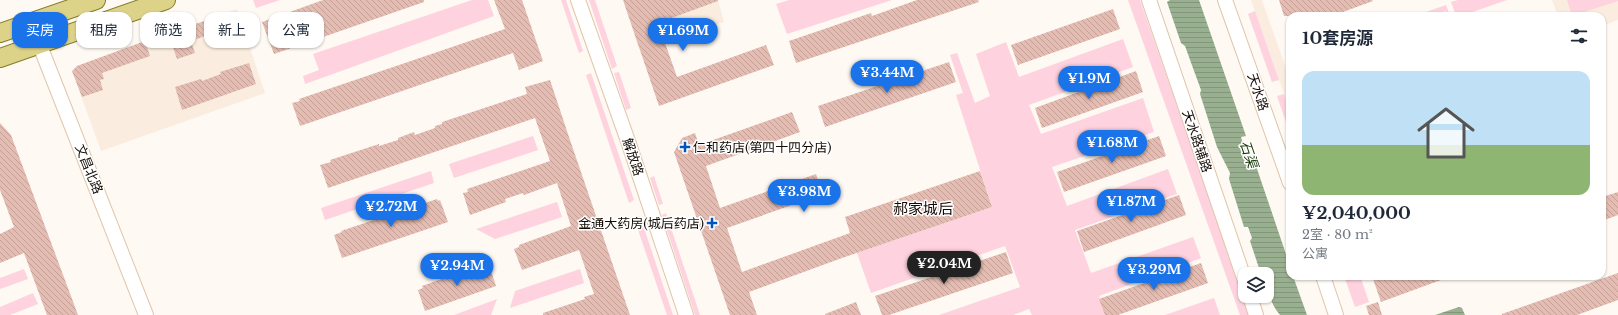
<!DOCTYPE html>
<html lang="zh">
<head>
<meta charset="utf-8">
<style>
  :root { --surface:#fff; --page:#f2f2f3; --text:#1f2937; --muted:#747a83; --line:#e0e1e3; --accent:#1a73e8 }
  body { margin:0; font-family:"Libre Baskerville","Noto Sans SC",serif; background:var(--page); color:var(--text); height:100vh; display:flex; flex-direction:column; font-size:15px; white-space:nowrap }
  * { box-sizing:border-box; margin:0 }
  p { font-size:13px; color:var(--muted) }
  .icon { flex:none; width:22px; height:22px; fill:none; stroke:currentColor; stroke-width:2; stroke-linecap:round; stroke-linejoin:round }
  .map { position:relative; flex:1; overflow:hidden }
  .panel { position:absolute; left:1286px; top:12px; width:320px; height:268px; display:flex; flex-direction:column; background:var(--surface); border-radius:12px; box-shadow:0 1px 3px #0004 }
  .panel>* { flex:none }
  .hud { position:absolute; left:12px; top:12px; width:380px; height:36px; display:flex; gap:8px }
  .fabs { position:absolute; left:1238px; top:267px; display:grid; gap:8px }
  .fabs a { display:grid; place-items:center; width:36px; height:36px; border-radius:8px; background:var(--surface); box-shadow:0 1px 3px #0004; font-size:20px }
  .price { position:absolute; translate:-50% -34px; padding:0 9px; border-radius:14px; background:var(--accent); color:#fff; font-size:13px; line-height:26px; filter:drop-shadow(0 1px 2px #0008) }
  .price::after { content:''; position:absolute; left:50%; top:24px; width:12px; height:9px; margin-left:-6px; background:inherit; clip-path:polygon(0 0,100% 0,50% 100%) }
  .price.active { background:#222; color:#fff }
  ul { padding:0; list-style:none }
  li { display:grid; align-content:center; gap:8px; height:212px; padding:0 16px }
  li+li { border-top:1px solid var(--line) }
  li span { display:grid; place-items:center; height:124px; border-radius:12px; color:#555 }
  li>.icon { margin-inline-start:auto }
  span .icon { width:72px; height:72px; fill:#fffc; stroke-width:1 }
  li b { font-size:17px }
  h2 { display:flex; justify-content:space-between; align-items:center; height:48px; padding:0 16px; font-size:17px }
  .pill { padding:0 14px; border-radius:12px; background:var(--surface); box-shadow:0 1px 3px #0004; font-size:14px; line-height:36px }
  .pill.active { background:var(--accent); color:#fff }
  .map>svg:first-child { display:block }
</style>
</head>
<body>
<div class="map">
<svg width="1618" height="315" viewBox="0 0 1618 315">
  <defs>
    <pattern id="water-rules" width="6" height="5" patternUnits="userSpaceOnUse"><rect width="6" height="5" fill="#99b090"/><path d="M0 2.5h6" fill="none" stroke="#83967b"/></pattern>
    <pattern id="building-back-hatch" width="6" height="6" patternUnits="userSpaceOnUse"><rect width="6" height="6" fill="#e4bcb2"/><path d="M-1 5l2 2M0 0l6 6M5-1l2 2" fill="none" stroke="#c3a097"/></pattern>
  </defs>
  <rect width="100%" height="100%" fill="#fef9f3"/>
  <g fill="#faeddf">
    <path d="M623,0h95l6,22 -85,27z"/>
    <path d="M1251,0h11l28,80v31z"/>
    <path d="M1552,0h66v20l-16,6v-10h-44z"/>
    <path d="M237,9l28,84 -164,58 -29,-80 5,-5z"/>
  </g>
  <g fill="#fed2de">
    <path d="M253,0h27l-24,8z"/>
    <path d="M472,0h16l6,16 -189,68 -2,-8 16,-6 -6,-16z"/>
    <path d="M561,0h5l17,51 -4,2z"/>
    <path d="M589,0h6l22,66 -5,3z"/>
    <path d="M789,0h103l-105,34 -11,-30z"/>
    <path d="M1128,0h12l110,315h-10z"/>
    <path d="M1458,0h49l-46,16h-5l-5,-14z"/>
    <path d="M1567,0h51v1l-46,15z"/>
    <path d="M1446,5l4,11h-7l4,-2 -1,-3 -8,2 1,3h-25z"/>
    <path d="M1255,11l24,69 -7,2 -24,-68z"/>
    <path d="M1123,39l10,28 -104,38 12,29 102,-36 11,34 -102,35 15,39 101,-37 9,25 -102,36 16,43 102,-36 8,21 -102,38 6,19h-73l-3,-6 -16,6h-74l81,-28 -15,-41 -134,47 -14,-40 135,-46 -36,-112 7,-2 -13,-38 7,-2 18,50 15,-7 -14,-42 30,-12 13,35z"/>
    <path d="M619,72l12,36 -5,2 -12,-37z"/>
    <path d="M591,73l43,127 -5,3 -43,-128z"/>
    <path d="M1284,94l6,17v23l-13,-38z"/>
    <path d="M533,136l5,14 -84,28 -5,-14z"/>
    <path d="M431,171l3,12 -109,37 -4,-12z"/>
    <path d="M654,176l9,28 -4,1 -9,-27z"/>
    <path d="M557,202l5,15 -67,22 -19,-10z"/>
    <path d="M666,213l34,102h-5l-33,-100z"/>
    <path d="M640,216l33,99h-6l-33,-97z"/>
    <path d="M24,269l4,10 -28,10v-11z"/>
    <path d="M580,269l4,14 -74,25 5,-17z"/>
    <path d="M1344,276h16l9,26 -14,5z"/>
    <path d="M33,293l5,11 -28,11h-10v-8z"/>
    <path d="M1214,298l6,17h-55z"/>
    <path d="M497,299l-6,16h-37z"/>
  </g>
  <g fill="url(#water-rules)">
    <path d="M1170,0h29l47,136 -5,1 8,25 5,-2 36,106v10h3l14,39h-27c-10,-11 -13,-26 -13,-41h-6l-11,-33 2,-3 -4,-11h-4l-15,-48 1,-6 -13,-26 -17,-53 1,-4 -16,-44 -4,-3 -14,-41z"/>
    <path d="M1459,307l3,1 3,7h-30z"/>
  </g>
  <g fill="url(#building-back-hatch)">
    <path d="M323,0h101v2l-150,52 -12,-32z"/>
    <path d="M494,0h28l21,61 -24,9 -6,-17 -213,73 -8,-23 8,-2 -1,-2 206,-70z"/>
    <path d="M623,0h95v1l-60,22 19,54 89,-32 8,20 -115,41z"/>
    <path d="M917,0h61l1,2 -183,61 -7,-22 82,-28 1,3z"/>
    <path d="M1279,0h93l1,1 -41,15h-48z"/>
    <path d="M1113,9l7,20 -102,36 -7,-20z"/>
    <path d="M229,13l5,13 -43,15 4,12 -18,6 -9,-26z"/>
    <path d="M145,41l5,15 -48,17 2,6 -4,1 3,10 -21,7 -10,-26 5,-5z"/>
    <path d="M949,62l7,20 -131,45 -7,-21z"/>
    <path d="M249,63l7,21 -74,26 -7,-23 26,-8 1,2 19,-7 -1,-2z"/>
    <path d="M1136,71l7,21 -101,36 -7,-20z"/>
    <path d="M550,80l20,60 60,175h-87v-2l42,-14 -1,-2 10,-3 -15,-44 -57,20 -8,-21 5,-2v-2l52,-19 -14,-43 -33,12 -1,-2 -18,6 1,3 -36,13 -7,-22 5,-1 -1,-3 83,-28 -15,-43 -207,70 -8,-23 11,-3 -1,-2 49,-16v2l19,-6v-2l16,-6 1,3 20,-7v-2l7,-2v-2l85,-28 -2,-7z"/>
    <path d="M792,112l8,20 -94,34 14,42 96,-34 7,20 -96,34 15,44 108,-39 -5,-16 135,-46 12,36 -150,51 -93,34 8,23h-27l-56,-163 8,-14 13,-5 4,12z"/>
    <path d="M0,123l11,12 67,180h-31l-23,-62 -24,10v-29l14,-7 -14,-37z"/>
    <path d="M1159,136l7,20 -102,36 -7,-20z"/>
    <path d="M1618,192v23l-16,6v-24z"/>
    <path d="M1179,195l7,20 -102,37 -7,-21z"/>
    <path d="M437,199l1,2 2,-1 8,22 -106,36 -8,-23 8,-3 -1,-1z"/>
    <path d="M1006,252l7,21 -124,42h-7l-7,-19z"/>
    <path d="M1201,263l7,20 -90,32h-13l-6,-16z"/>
    <path d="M484,264l1,2 4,-1 7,21 -71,25 -7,-21 5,-2 -1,-2z"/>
    <path d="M1618,273v27l-41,15h-75v-1z"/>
    <path d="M1372,276h77v1l-68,25z"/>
    <path d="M856,302l5,13h-36v-1z"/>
    <path d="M1378,302l4,13h-13l-3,-9z"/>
  </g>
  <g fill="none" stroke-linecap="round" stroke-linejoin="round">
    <g stroke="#e0c5a9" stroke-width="16">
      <g id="minor">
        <path d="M578,0l51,144 57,171"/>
        <path d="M1149,0l96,281"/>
        <path d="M1225,0l65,183"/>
        <path d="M31,23l115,292"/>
        <path d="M1323,276l13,39"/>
        <path d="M1250,296l6,19"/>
      </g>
    </g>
    <g stroke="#867a27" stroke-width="20">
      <g id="major">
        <path d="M0,33l96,-33"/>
        <path d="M0,58l166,-58"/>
      </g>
    </g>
    <use href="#minor" stroke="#fff" stroke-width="14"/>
    <use href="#major" stroke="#dcd389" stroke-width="18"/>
  </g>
  <g fill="#0056bf" stroke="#fff" stroke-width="1.5">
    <path d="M683 141h4v4h4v4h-4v4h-4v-4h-4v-4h4z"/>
    <path d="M710 217h4v4h4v4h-4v4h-4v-4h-4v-4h4z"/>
  </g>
  <g text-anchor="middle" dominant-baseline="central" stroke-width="3" stroke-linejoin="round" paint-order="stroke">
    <g font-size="13" fill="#130a03" stroke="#fff">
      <text transform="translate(1258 92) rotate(71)">天水路</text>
      <text transform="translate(1197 141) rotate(71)">天水路辅路</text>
      <text transform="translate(633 157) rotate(71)">解放路</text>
      <text transform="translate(89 169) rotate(68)">文昌北路</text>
    </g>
    <g font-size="13" fill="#130a03" stroke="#fff" text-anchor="start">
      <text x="693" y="147">仁和药店(第四十四分店)</text>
      <text x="704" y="223" text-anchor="end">金通大药房(城后药店)</text>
    </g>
    <g font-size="14" font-style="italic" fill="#193807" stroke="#fff">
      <text transform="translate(1249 154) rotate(71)">石渠</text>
    </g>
    <g font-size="15" fill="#130a03" stroke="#fff">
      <text x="923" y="208">郝家城后</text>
    </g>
  </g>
</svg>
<div class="fabs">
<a><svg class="icon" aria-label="layers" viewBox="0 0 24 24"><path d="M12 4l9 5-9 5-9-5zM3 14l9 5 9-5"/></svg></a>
</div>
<b class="price" style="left:683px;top:52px">¥1.69M</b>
<b class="price" style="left:887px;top:94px">¥3.44M</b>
<b class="price" style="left:1089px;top:100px">¥1.9M</b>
<b class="price" style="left:1112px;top:164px">¥1.68M</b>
<b class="price" style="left:804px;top:213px">¥3.98M</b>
<b class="price" style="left:1131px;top:223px">¥1.87M</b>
<b class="price" style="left:391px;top:228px">¥2.72M</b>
<b class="price active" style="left:944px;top:285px">¥2.04M</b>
<b class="price" style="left:457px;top:287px">¥2.94M</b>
<b class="price" style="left:1154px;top:291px">¥3.29M</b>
<div class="hud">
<a class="pill active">买房</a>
<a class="pill">租房</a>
<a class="pill">筛选</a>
<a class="pill">新上</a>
<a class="pill">公寓</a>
</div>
<section class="panel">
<h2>10套房源<svg class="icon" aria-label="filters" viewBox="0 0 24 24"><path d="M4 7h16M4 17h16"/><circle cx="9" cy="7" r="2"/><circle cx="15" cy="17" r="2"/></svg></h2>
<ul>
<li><span style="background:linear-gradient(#bfe0f5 60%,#8fb573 0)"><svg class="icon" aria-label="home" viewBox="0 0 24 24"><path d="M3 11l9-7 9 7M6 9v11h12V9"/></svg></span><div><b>¥2,040,000</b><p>2室 · 80 m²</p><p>公寓</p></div></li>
</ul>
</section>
</div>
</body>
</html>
